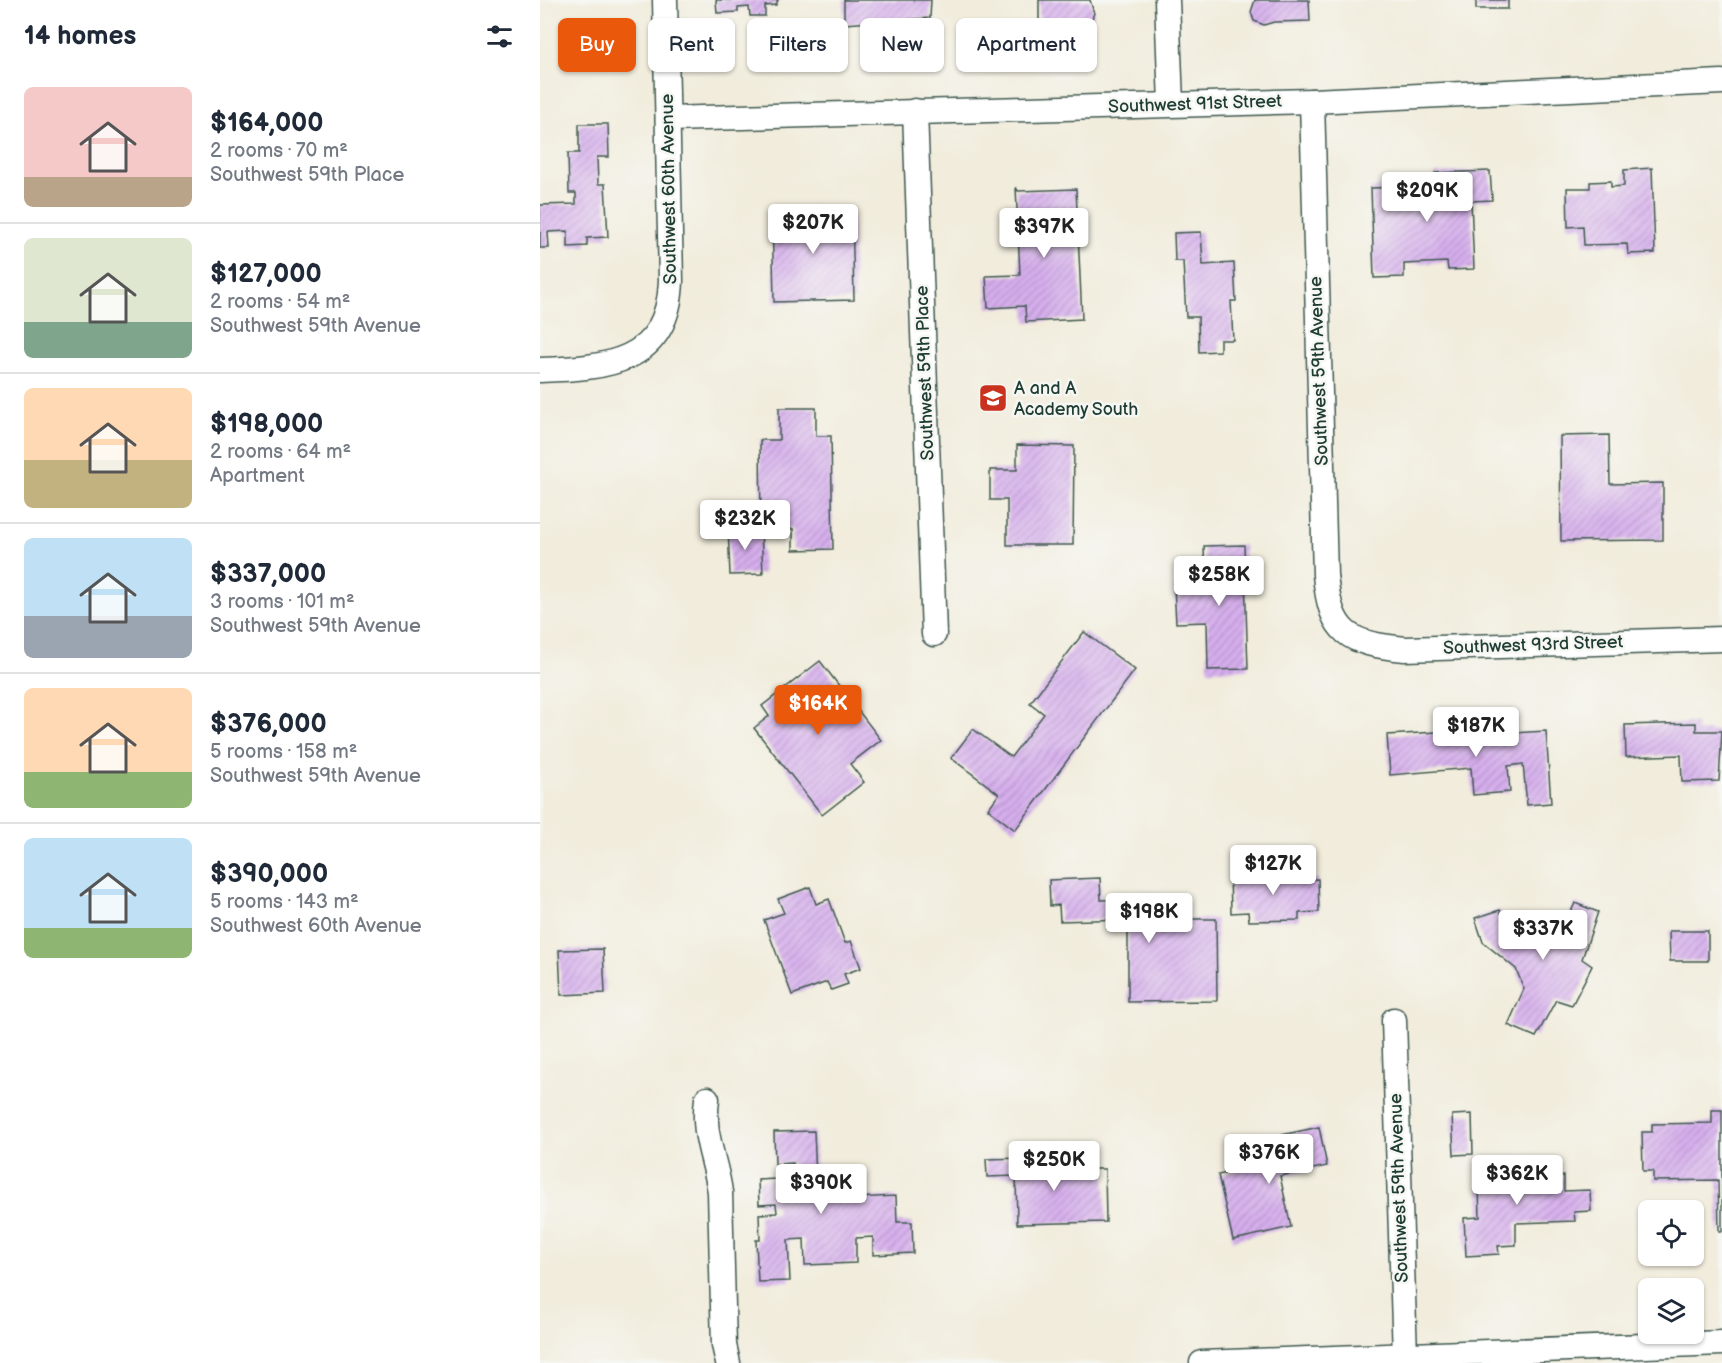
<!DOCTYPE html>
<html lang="en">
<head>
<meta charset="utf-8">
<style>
  :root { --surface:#fff; --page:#f2f2f3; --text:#1f2937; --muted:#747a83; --line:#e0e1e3; --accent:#ea580c }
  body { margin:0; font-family:"Balsamiq Sans",sans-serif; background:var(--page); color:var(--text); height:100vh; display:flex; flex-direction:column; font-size:22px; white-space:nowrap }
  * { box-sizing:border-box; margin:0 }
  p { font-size:20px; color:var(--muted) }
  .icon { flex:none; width:33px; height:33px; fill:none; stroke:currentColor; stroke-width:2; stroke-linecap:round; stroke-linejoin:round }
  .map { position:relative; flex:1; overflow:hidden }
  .panel { display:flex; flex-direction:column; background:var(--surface); width:540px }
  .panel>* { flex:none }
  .top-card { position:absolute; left:18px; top:18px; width:570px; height:54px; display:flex; gap:12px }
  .fabs { position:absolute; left:1098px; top:1200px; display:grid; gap:12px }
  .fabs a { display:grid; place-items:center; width:66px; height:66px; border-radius:9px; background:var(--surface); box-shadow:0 2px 4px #0004; font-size:30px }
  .price { position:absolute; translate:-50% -51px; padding:0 14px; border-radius:6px; background:#fff; color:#222; font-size:20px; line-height:39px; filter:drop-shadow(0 2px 3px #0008) }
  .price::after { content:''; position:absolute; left:50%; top:36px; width:18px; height:14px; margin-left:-9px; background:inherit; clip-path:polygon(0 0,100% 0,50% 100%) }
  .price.on { background:var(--accent); color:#fff }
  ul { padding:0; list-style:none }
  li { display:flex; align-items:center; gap:18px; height:150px; padding:0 24px }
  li+li { border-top:2px solid var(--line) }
  li span { display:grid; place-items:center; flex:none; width:168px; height:120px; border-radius:9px; color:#555 }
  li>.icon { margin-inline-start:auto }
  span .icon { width:72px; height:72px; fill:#fffc; stroke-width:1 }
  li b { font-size:26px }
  h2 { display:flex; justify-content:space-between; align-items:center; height:72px; padding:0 24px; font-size:26px }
  .chip { padding:0 21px; border-radius:9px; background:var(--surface); box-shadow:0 2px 4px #0004; font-size:21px; line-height:54px }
  .chip.on { background:var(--accent); color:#fff }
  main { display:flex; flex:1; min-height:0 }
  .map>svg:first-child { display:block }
</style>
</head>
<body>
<main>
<section class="panel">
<h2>14 homes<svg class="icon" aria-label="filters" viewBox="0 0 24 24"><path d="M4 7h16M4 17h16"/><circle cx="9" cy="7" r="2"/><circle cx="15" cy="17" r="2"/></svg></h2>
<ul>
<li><span style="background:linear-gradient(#f6c9c9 75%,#b9a48a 0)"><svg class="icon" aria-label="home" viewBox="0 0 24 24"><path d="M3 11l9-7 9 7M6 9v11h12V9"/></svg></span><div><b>$164,000</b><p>2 rooms · 70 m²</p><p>Southwest 59th Place</p></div></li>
<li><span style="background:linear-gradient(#dfe7d0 70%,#7fa58c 0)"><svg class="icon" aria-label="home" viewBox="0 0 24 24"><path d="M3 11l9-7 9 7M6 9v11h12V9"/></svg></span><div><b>$127,000</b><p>2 rooms · 54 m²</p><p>Southwest 59th Avenue</p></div></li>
<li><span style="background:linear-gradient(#ffd9b3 60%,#c2b280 0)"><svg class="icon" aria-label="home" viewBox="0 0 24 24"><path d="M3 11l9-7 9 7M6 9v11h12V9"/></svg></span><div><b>$198,000</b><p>2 rooms · 64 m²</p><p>Apartment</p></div></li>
<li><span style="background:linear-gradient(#bfe0f5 65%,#9aa5b1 0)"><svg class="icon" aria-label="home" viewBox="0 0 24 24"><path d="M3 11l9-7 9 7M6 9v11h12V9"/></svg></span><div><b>$337,000</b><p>3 rooms · 101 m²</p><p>Southwest 59th Avenue</p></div></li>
<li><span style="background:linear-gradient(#ffd9b3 70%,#8fb573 0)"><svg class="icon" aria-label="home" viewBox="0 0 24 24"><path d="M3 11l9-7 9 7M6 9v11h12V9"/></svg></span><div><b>$376,000</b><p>5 rooms · 158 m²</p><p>Southwest 59th Avenue</p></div></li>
<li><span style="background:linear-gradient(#bfe0f5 75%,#8fb573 0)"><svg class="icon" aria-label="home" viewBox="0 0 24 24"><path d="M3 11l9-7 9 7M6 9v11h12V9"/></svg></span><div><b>$390,000</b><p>5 rooms · 143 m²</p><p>Southwest 60th Avenue</p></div></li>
</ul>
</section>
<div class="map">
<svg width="1182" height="1363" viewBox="0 0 1182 1363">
  <defs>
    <pattern id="building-hatch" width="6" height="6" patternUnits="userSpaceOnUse" patternTransform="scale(1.5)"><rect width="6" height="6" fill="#d7afee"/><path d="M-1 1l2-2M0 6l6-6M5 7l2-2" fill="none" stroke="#ae90c2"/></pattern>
  </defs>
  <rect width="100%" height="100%" fill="#f6f6f2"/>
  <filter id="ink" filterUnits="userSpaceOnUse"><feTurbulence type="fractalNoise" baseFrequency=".0167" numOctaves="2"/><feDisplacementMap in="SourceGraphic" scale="12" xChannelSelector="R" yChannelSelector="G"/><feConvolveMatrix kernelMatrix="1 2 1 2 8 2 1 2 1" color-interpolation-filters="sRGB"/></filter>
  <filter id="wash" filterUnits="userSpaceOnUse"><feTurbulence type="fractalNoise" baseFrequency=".008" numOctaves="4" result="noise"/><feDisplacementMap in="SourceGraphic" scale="24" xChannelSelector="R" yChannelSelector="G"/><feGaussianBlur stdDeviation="1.35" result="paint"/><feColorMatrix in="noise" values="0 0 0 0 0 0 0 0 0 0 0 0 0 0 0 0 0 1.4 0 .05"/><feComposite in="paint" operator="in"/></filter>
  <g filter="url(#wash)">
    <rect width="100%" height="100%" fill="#f1ecdb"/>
    <g id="blocks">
      <g fill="url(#building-hatch)">
        <path d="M176,0h62l-2,5 -11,1v10h-15l-1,-9 -11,1v4l-21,1z"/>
        <path d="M304,0h87l-1,18 -86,6z"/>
        <path d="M499,0h51l4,13 -4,11 -10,5 -10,-7h-31z"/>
        <path d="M715,0h54l1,21 -36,1 -10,3 -10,-4 -3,-9z"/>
        <rect x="936" y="0" width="32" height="9"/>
        <path d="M39,124h29l1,33h-12l1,27h7l3,53 -21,1v8l-19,1v-16l-20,1 1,16h-9v-43l36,-1v-11h-7l-1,-40h11z"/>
        <path d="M1112,168l3,85 -27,1 -1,-10 -43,1 -1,-19 -15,1 -1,-39h23v-6l21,-1v6l13,-1v-16z"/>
        <path d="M950,171l2,29 -21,1 3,68 -26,1 -1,-8 -43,2v13l-30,1 -3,-90 65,-2 -1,-13z"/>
        <path d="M476,187l2,4 58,-2 6,130 -56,3 -1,-16 -37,2 -2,-32 34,-1z"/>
        <path d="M312,207l2,93 -80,2 -2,-93z"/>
        <path d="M661,232l2,33 31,-2 2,38h-5l2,39h-13v11l-21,1 -1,-35h-12l-3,-56h-8l-1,-28z"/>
        <path d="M239,408h37v28h15l2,113 -40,1v-21h-32l-1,-89h19z"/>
        <path d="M1069,435l1,49 53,-1v57l-102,1 -1,-105z"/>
        <path d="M477,445l57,1 -1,99h-66v-45h-17v-30h27z"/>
        <path d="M188,527l33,2 2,45 -33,1z"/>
        <path d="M704,545l4,124 -40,1 -1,-48 -31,1 -2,-37 31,-1 -1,-39z"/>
        <path d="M544,632l51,38 -120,160 -27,-21 11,-15 -48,-36 22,-29 38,28 33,-43 -14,-11z"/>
        <path d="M280,661l61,79 -31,24 14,18 -42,33 -68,-87 15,-12 -7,-10z"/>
        <path d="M939,720l2,15 65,-4 5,72 -24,2 -4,-41 -15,2 2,26 -37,3 -2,-27 -81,7 -3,-40 67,-4v-9z"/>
        <path d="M1156,723v8h26l-3,50 -37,1 -1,-27 -55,2 -1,-32z"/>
        <path d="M719,871v6l39,-1v4l20,-1 1,33 -20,1v7l-50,1 -1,-9 -17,1 -1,-41z"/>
        <path d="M560,878l1,22 41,-1 1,20h73l1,82 -89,1v-83l-68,2 -1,-16 -9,1 -1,-26z"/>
        <path d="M270,887l6,17 13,-5 16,44 6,-2 10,27 -17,6 4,10 -17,6 -4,-8 -35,13 -28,-75 20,-7 -6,-14z"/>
        <path d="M1035,903l23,9 -16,47 10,7 -20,39 -16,-5 -20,37 -28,-12 16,-36 -8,-20 -33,-27 -8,-24 25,-8 9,25 61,-21z"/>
        <path d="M1129,931h39v30h-38z"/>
        <path d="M63,949l2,44 -44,2 -2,-45z"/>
        <path d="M1172,1110h10v121h-3l-1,-51 -65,1v-10h-10l-1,-39h10v-8l60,-1z"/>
        <path d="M932,1114l1,40 -19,1 -2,-40z"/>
        <path d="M779,1127l8,39 -47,10 11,51 -58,13 -15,-65 59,-13 -5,-25z"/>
        <path d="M274,1131l2,47 37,-1 1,21 42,-2 1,26h15l1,31 -40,2v-18l-17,1v25l-51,2 -1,-26 -16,1 2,41 -32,1 -2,-42h4l-1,-26 18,-1 -1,-9 -17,1 -1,-25 36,-2 -1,-15 -18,1 -1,-32z"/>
        <path d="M485,1158v6l44,-1 1,6h35l1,53 -89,2 -1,-48 -29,1 -1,-18z"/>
        <path d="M961,1159l1,12 17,-1v8l45,-2v15l26,-1 1,21 -17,1 1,9 -59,2v22l-18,1 1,8 -33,2 -2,-38 16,-1 -2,-57z"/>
      </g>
    </g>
  </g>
  <g filter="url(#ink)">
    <use href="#blocks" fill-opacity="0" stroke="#3e574d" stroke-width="1.5"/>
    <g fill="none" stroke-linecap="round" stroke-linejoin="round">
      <g stroke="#3e574d" stroke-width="27">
        <g id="minor">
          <path d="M627,0l4,104"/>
          <path d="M772,101l13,474c6,60 23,68 80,74l317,-10"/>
          <path d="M375,111l19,523"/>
          <path d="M128,119l644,-18 410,-19"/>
          <path d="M0,370c66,-2 128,-6 131,-89l-6,-281"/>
          <path d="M854,1020l11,336"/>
          <path d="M167,1099c-5,38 8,57 13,93l4,153 4,18"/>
          <path d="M662,1363l520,-20"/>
        </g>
      </g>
      <use href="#minor" stroke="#fff" stroke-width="24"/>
    </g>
  </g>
  <defs>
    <g id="school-square" transform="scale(1.5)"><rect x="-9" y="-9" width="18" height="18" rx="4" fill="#c8321e" stroke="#f6f6f2"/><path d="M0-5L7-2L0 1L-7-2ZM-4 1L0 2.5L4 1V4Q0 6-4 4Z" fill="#fff"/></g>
  </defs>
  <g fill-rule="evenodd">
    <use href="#school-square" x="453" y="398"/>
  </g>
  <g text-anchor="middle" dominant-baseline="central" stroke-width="5" stroke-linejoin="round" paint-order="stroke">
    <g font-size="18" fill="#1f3d34" stroke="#f6f6f2">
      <text transform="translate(655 104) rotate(-2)">Southwest 91st Street</text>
      <text transform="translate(129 189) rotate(-91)">Southwest 60th Avenue</text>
      <text transform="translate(779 371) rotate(-92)">Southwest 59th Avenue</text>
      <text transform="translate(385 373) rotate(-92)">Southwest 59th Place</text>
      <text transform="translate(993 645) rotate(-2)">Southwest 93rd Street</text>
      <text transform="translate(859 1188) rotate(-92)">Southwest 59th Avenue</text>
    </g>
    <g font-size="18" fill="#1f3d34" stroke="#f6f6f2" text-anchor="start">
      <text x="474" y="388">A and A<tspan x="474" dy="21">Academy South</tspan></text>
    </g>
  </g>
</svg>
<div class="fabs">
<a><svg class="icon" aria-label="locate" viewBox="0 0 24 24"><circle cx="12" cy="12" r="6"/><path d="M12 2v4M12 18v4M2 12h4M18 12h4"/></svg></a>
<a><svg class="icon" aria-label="layers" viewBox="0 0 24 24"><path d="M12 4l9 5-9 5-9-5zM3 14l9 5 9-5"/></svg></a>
</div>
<b class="price" style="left:887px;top:223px">$209K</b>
<b class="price" style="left:273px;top:255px">$207K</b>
<b class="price" style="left:504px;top:259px">$397K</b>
<b class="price" style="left:205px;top:551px">$232K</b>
<b class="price" style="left:679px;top:607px">$258K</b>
<b class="price on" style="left:278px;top:736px">$164K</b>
<b class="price" style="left:936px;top:758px">$187K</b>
<b class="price" style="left:733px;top:896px">$127K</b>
<b class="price" style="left:609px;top:944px">$198K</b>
<b class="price" style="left:1003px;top:961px">$337K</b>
<b class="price" style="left:729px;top:1185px">$376K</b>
<b class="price" style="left:514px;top:1192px">$250K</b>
<b class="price" style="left:977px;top:1206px">$362K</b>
<b class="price" style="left:281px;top:1215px">$390K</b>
<div class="top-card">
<a class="chip on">Buy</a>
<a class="chip">Rent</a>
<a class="chip">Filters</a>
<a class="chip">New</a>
<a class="chip">Apartment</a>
</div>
</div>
</main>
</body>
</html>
